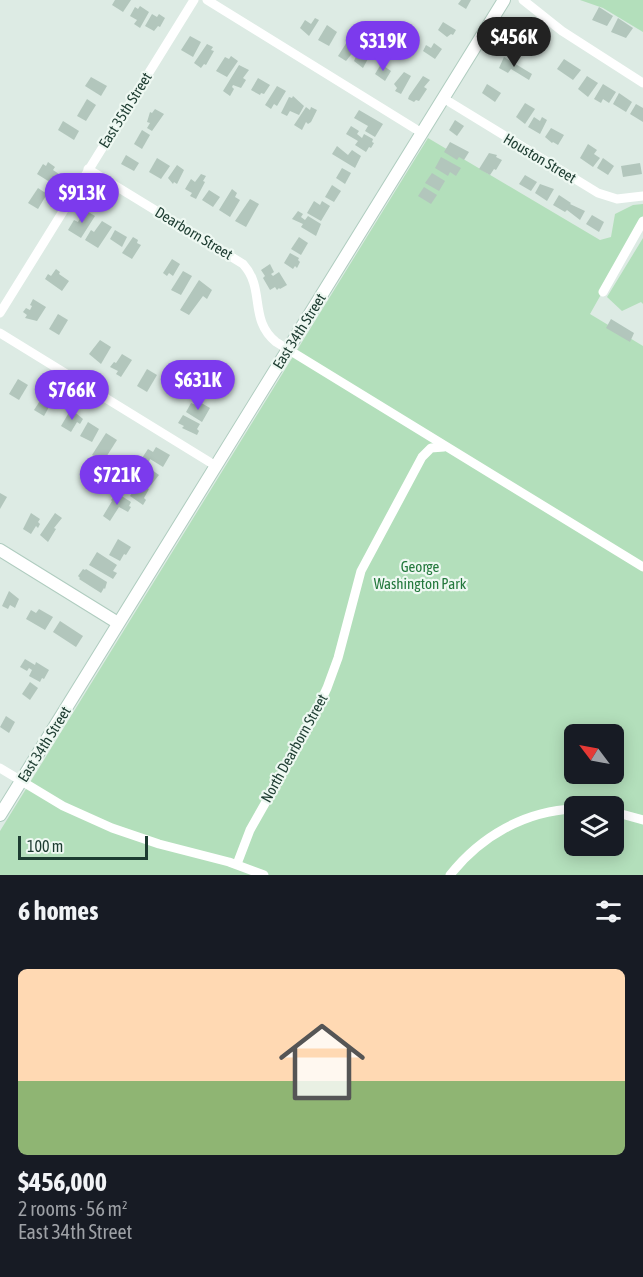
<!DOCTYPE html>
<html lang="en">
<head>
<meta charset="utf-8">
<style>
  :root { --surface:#171b24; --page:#242831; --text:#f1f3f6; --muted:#9ea1a6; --accent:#7c3aed }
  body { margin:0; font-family:"Asap Condensed",sans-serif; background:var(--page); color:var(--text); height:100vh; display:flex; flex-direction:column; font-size:22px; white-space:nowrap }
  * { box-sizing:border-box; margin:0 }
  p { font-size:20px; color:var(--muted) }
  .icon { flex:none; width:33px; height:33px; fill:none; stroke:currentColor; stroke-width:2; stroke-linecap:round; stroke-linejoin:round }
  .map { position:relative; height:875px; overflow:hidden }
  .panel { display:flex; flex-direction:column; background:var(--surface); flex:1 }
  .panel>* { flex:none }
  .needle { width:39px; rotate:302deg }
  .controls { position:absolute; left:564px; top:724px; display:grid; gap:12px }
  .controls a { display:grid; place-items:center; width:60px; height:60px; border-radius:9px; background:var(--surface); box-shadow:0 3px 15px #0003; font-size:30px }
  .scale { position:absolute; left:18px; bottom:15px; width:130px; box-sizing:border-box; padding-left:6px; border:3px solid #1d3c31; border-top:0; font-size:16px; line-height:21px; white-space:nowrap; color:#1d3c31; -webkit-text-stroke:4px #eef8f2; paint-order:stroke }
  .price { position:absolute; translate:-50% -51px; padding:0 14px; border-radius:21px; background:var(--accent); color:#fff; font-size:20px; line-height:39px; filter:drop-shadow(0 2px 3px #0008) }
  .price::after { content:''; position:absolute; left:50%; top:36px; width:18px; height:14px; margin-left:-9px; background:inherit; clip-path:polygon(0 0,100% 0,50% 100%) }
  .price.on { background:#222; color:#fff }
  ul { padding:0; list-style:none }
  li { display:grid; align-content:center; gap:12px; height:318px; padding:0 18px }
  li span { display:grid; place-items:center; height:186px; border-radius:9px; color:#555 }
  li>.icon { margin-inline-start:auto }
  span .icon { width:108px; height:108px; fill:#fffc; stroke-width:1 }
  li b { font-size:26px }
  h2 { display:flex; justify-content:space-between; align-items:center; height:72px; padding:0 18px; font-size:26px }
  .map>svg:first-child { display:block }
</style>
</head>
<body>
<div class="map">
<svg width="643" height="875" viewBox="0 0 643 875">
  <rect width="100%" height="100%" fill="#ddebe4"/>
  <g fill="#b3dfbb" fill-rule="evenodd">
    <path d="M580,0h63v32l-40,-24z"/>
    <path d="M428,138l172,102 11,-3 4,-23 18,-9 10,-1v16l-53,94 53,32v529h-643v-44zM574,735h40v39h-40zM574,807h40v39h-40z"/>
    <path d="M643,238v66l-2,-2 -19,9 -15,-14z"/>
  </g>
  <g fill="#b2c6bc">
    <path d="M115,0h16l-8,12 -11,-7z"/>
    <path d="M461,0h10l-5,9 -8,-5z"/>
    <path d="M140,6l9,6 -9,16 -6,-4 3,-4 -7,-4 5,-9 3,2z"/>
    <path d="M599,7l14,9 -6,10 -15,-6z"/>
    <path d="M152,14l5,3 2,-3 6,4 -5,9 -2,-1 -4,5 -9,-5z"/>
    <path d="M315,18l4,2 -10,16 -9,-8 5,-8 6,4z"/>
    <path d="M618,18l15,10 -7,10 -15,-6z"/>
    <path d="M527,21l11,6 -3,4 4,2 -8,14 -15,-9z"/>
    <path d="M443,22l13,8 -3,5 -2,-1 -4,3 -9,-7z"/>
    <path d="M327,25l10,7 -8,14 -11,-6z"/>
    <path d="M190,36l11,6 -8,15 -12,-7z"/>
    <path d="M347,42l7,5v4l-8,10 -8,-5z"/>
    <path d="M513,42l11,7 -8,11 -10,-6z"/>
    <path d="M434,43l8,6 -7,10 -12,-8 3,-6 5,3z"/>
    <path d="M207,44l6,3 -2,3 3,1 -8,14 -2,-1 -3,4 -7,-5z"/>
    <path d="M363,50l7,5 -7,13 -9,-7 4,-9 3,2z"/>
    <path d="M231,56l7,5 -11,16 -11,-6 9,-14 4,2z"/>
    <path d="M504,57l28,17 -3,6 -18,-11 -3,4 -9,-5z"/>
    <path d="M564,59l17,11 -8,10 -16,-11z"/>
    <path d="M381,64l10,7 -6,10 -10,-7z"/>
    <path d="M239,65l10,5 -6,8 3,2 -5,8 -8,-3 -1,2 2,2 -4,7 -7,-5z"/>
    <path d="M404,72l7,4 -10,18 -6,-3 2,-3 -3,-4z"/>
    <path d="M423,76l7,4 -6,7 3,2 -8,12 -3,-1 -2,2 -6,-3 1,-3z"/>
    <path d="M587,76l11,7 -10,14 -10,-8z"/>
    <path d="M91,77l16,9 -6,10 -16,-10z"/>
    <path d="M258,78l12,7 -6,9 -3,-1 -1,2 -9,-5z"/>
    <path d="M487,84l14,9 -6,9 -13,-9z"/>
    <path d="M603,84l13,8 -7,11 -6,-4 -2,4 -7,-4z"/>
    <path d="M277,86l9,5 -9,15 -3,-2 -3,5 -6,-4z"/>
    <path d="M619,93l13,9 -6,10 -13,-8z"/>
    <path d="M293,96l11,10 -5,9 -9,-4 -3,5 -6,-3 8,-16 3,1z"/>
    <path d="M87,99l9,6 -10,16 -9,-5z"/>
    <path d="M525,103l10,6 -10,15 -9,-7z"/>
    <path d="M636,104l7,4v14l-13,-8z"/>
    <path d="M306,107l4,3 1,-3 6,3 -6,12 -3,2 -2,-2 -4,8 -8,-5z"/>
    <path d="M155,109l9,5 -12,17 -5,-3 3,-5 -3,-1 3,-10 2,1z"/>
    <path d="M359,110l24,14 -8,13 -10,-6 3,-5 -14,-8z"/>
    <path d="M534,117l6,4 2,-4 5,3 -7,14 -12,-7z"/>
    <path d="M455,120l9,6 -7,10 -8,-6z"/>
    <path d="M63,121l16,10 -5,9 -16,-10z"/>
    <path d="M351,126l8,5 -2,3 5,4 2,-4 9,5 -1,3 2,1 -3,5 -2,-1 -3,5 -11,-7 3,-4 -12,-7z"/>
    <path d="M551,128l13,7 -6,10 -5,-3 -1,1 -7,-6z"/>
    <path d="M142,130l8,5 -8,14 -8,-5z"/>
    <path d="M450,142l19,10 -5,8 -5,-3 -2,3 -13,-8z"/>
    <path d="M588,144l9,6 -3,4 6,4 -7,9 -13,-9z"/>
    <path d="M337,146l11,9 4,-5 9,6 -6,12 -23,-14z"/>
    <path d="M489,153l8,2 -1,2 6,3 -6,10 -2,-1 -4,6 -11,-6z"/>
    <path d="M126,155l13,8 -5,8 -13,-7z"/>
    <path d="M441,157l20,11 -5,8 -6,-4 -2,4 -13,-8z"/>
    <path d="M157,158l13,8 -9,13 -12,-7z"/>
    <path d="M603,158l11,8 -6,9 -11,-7z"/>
    <path d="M48,162l7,5 -2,3 6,4 -6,10 -16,-10 6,-10 3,2z"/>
    <path d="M640,163l2,11 -19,3 -2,-11z"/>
    <path d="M177,165l7,5 -7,14 -3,-2 -1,2 -5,-6z"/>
    <path d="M342,168l9,5 -6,11 -9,-6z"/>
    <path d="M432,173l13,8 -6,10 -14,-8z"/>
    <path d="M201,174l5,2 -3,5 2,1 -9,17 -6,-3 2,-3 -7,-4 6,-10 4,3z"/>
    <path d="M525,175l12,7 -6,9 -12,-7z"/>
    <path d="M540,184l14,5 -7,12 -12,-8z"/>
    <path d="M332,185l9,6 -7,11 -9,-5z"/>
    <path d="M424,187l13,8 -6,9 -13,-8z"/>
    <path d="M38,188l9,6 -9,15 -10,-6z"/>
    <path d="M232,189l5,4 -2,4 5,3 -10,17 -11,-7z"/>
    <path d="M209,190l11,7 -7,10 -11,-7z"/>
    <path d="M559,195l12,8 -1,1 15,7 -5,9 -13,-10 -2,2 -12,-7z"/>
    <path d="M250,199l9,5 -13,23 -11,-6z"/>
    <path d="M314,201l6,4 2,-4 8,5 -9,15 -14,-8z"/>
    <path d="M85,210l10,6 -14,22 -13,-8 6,-10 4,2z"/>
    <path d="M298,211l5,3 -2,3 4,3 3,-4 13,8 -5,12 -15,-9 2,-3 -11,-5z"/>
    <path d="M592,215l12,7 -5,10 -13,-8z"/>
    <path d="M102,221l10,6 -14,21 -13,-8 6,-10 3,2z"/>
    <path d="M115,230l12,7 -5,10 -12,-8z"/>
    <path d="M133,237l5,3 -1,3 4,2 -9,14 -10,-6z"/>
    <path d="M299,237l9,6 -7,12 -10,-6z"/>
    <path d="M290,253l9,5 -1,2 2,2 -3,6 -2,-2 -2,3 -9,-6z"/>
    <path d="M172,259l8,5 -7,12 -4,-3 -2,3 -4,-3z"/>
    <path d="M270,264l4,8 -3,2 2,2 6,-4 8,13 -7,4 -1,-1 -2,2 -2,-3 -5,3 -7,-12 2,-2 -4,-6z"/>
    <path d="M56,269l4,3 -1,2 10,7 -7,10 -17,-12 3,-5 3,2z"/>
    <path d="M183,271l9,5 -11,19 -10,-5z"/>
    <path d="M199,280l13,10 -5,9 -4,-3 -14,19 -9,-5z"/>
    <path d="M33,299l13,8 -9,14 -12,-3 2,-3 -4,-3 3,-4 4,2 2,-4 -2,-1z"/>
    <path d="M58,314l10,6 -9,15 -10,-6z"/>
    <path d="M611,319l23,14 -4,9 -24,-14z"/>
    <path d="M100,340l11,7 -10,17 -12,-10z"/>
    <path d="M122,354l10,6 -11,17 -5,-3 2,-3 -8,-4 4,-5 2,1z"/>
    <path d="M217,364l14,9 -2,4 3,1 -4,6 -19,-8 4,-11 2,1z"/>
    <path d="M147,369l10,6 -10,17 -10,-6z"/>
    <path d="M18,379l10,6 -9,15 -10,-6z"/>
    <path d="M45,393l9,5 -10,18 -10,-6z"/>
    <path d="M198,401l12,7 -8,14 -16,-10 5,-9 5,2z"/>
    <path d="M71,409l12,10 -3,5 -3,-2 -6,10 -10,-6z"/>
    <path d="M183,415l17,9 -3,5 2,2 -2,4 -15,-7 2,-2 -6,-3z"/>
    <path d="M88,422l11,7 -7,13 -12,-6z"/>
    <path d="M106,433l11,7 -14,22 -11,-7z"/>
    <path d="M156,447l14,8 -7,12 -13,-8 -1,3 -7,-4 6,-9 5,3z"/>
    <path d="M145,465l14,10 -8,10 -13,-8z"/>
    <path d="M138,483l11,6 -5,9 2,2 -3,5 -13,-9 2,-3 -4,-2 4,-6 3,3z"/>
    <path d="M0,493l7,4 -7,12z"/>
    <path d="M117,493l14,9 -2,4 2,1 -3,5 -9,-5 -9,14 -7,-5 9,-15 -1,-1z"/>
    <path d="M31,513l9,6 -2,3 2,2 -2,4 -2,-2 -5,8 -8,-5z"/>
    <path d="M55,513l7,5 -8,10 2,1 -8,13 -8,-7z"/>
    <path d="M118,539l13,8 -5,8 -2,-1 -4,7 -11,-6z"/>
    <path d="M97,552l20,13 -4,6 4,2 -4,6 -24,-14z"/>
    <path d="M83,569l2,1 1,-1 21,13 -2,7 -1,-1 -3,5 -22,-14 1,-1 -2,-2z"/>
    <path d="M9,591l10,8 -4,9 -5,-3 -2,4 -6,-3z"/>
    <path d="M39,609l14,8 -8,13 -19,-11 5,-9 5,3z"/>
    <path d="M60,621l23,15 -7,11 -23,-15z"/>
    <path d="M25,659l10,6 1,-3 13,8 -5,9 -2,-1 -2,4 -11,-6 3,-6 -3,-2 -2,3 -7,-4z"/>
    <path d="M30,682l8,6 -8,12 -8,-6z"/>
    <path d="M6,716l9,6 -6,11 -9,-6z"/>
  </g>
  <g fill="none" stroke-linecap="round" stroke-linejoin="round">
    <g stroke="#afccbf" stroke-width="14">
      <g id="secondary">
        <path d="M0,550l118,73"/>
        <path d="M0,815l504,-815"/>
      </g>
    </g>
    <g stroke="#fff" stroke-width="9">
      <path d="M207,0l215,133"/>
      <path d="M523,0l39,31 81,52"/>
      <path d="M443,98l155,95 19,6 26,-3"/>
      <path d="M88,169l155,95c23,25 5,55 33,78l367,225"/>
      <path d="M603,292l40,-71"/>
      <path d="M0,313l194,-313"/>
      <path d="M0,333l216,133"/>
      <path d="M0,768l63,38 49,22 47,16 70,18 35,13"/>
      <path d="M614,812l29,8"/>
      <path d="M237,864l13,-34 59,-104 18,-38 11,-30 23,-87 61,-114 9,-9 13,-1"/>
      <path d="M450,875c31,-39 75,-64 124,-66"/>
    </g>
    <use href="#secondary" stroke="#fff" stroke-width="12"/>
  </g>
  <g text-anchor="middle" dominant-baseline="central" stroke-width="4.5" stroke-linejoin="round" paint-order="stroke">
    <g font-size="15" fill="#1d3c31" stroke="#eef8f2">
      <text transform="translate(125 110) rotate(-58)">East 35th Street</text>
      <text transform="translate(540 158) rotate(31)">Houston Street</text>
      <text transform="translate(194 233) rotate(31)">Dearborn Street</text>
      <text transform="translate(299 331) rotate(-58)">East 34th Street</text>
      <text transform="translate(44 744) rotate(-58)">East 34th Street</text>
      <text transform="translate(294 748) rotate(-61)">North Dearborn Street</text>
    </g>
    <g font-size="15" fill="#23783c" stroke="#eef8f2">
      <text x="420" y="566">George<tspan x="420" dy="17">Washington Park</tspan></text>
    </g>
  </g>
</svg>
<div class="controls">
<a><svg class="needle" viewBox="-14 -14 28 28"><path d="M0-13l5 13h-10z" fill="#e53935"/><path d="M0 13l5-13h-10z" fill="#9ea1a6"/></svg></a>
<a><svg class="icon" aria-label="layers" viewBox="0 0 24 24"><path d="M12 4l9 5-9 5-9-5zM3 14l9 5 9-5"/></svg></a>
</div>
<div class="scale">100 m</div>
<b class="price on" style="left:514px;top:68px">$456K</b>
<b class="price" style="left:383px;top:72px">$319K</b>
<b class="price" style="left:82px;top:224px">$913K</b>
<b class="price" style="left:198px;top:411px">$631K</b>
<b class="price" style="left:72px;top:421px">$766K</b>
<b class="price" style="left:117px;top:506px">$721K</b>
</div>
<section class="panel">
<h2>6 homes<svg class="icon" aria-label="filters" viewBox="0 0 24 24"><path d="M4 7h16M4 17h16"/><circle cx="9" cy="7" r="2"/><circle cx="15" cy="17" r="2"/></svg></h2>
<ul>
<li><span style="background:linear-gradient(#ffd9b3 60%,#8fb573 0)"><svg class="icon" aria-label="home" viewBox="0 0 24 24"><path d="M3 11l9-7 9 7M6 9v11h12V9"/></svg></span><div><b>$456,000</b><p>2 rooms · 56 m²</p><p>East 34th Street</p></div></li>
</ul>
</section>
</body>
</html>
